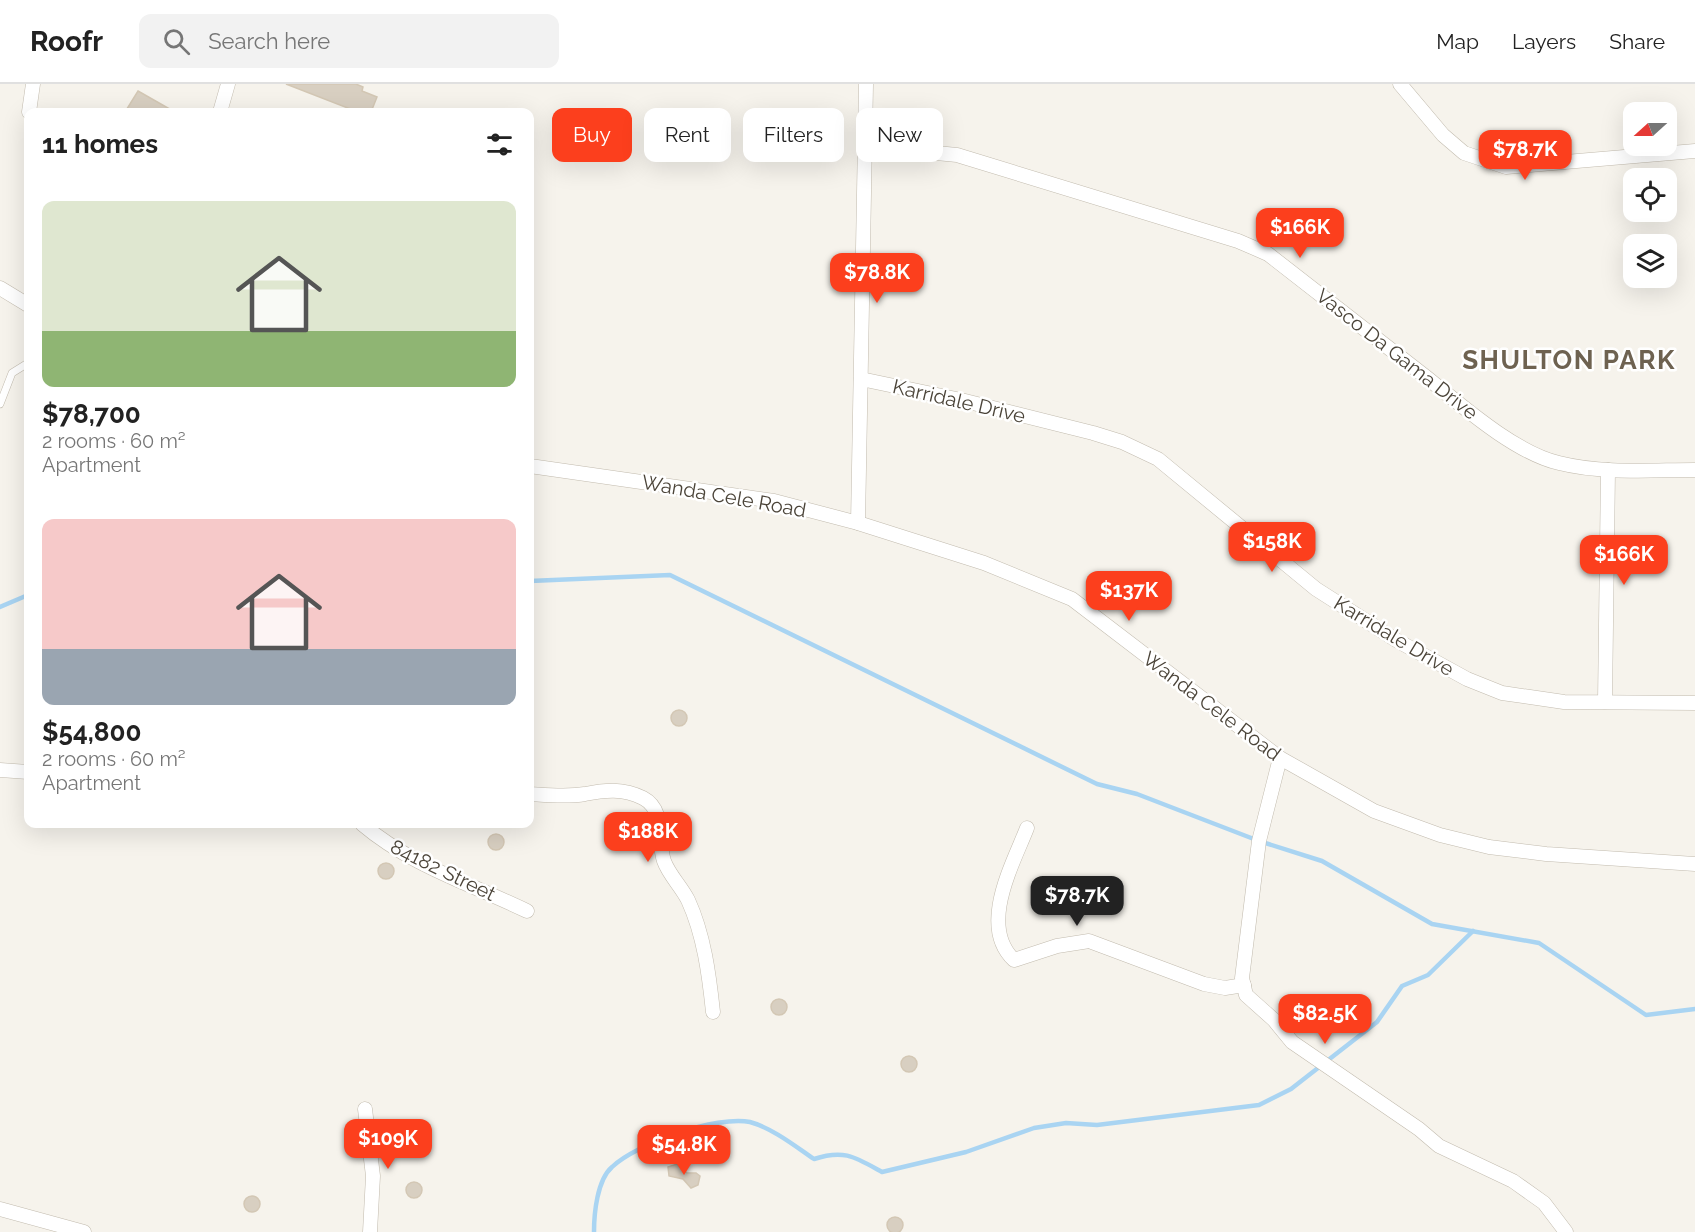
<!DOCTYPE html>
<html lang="en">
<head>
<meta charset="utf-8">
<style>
  :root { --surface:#fff; --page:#f2f2f2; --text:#222; --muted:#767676; --line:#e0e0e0; --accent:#fc3f1d }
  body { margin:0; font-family:Raleway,sans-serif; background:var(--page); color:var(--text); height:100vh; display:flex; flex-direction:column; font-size:22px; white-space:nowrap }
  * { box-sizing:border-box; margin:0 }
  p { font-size:20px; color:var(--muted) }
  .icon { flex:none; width:33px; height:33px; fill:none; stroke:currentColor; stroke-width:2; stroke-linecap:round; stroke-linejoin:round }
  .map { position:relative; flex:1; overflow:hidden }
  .details { position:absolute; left:24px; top:24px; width:510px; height:720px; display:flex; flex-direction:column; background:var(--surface); border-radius:12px; box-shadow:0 6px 24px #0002 }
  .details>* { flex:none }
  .banner { position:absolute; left:552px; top:24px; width:570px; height:54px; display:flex; gap:12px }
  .needle { width:39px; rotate:249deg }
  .controls { position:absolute; left:1623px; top:18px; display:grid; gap:12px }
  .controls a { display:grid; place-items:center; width:54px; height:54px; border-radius:12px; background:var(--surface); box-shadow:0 6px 24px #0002; font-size:30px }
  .price { position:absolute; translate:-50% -51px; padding:0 14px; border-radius:12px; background:var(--accent); color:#fff; font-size:20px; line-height:39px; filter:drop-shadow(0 2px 3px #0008) }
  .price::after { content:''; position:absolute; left:50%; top:36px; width:18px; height:14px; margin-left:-9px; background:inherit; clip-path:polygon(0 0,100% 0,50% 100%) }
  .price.current { background:#222; color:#fff }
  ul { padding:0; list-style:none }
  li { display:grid; align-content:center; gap:12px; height:318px; padding:0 18px }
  li span { display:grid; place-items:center; height:186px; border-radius:12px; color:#555 }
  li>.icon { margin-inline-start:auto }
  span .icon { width:108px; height:108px; fill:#fffc; stroke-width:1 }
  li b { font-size:26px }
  h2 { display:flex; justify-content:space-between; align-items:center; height:72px; padding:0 18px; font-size:26px }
  .chip { padding:0 21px; border-radius:12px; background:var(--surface); box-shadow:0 6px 24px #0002; font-size:21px; line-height:54px }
  .chip.current { background:var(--accent); color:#fff }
  header { display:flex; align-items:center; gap:36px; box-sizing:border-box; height:84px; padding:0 30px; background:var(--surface); border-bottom:2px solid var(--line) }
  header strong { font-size:28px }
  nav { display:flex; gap:33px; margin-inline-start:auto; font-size:21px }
  .search { width:420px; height:54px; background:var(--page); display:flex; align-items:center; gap:15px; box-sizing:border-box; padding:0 21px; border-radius:12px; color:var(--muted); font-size:22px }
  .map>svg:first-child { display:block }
</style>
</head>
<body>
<header>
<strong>Roofr</strong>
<div class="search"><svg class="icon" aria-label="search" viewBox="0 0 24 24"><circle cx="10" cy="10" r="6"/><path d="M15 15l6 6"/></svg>Search here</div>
<nav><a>Map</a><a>Layers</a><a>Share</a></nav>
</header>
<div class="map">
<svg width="1695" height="1148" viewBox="0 0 1695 1148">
  <rect width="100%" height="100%" fill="#f6f3ec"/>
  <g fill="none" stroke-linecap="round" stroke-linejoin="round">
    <g stroke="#a9d4f2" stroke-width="4.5">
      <path d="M530,497l140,-6 427,209 40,10 122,47 63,20 110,63 107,19 107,72 49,-6"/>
      <path d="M0,523l28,-12"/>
      <path d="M594,1148c0,-18 3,-52 18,-65 24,-23 105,-52 138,-45 22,6 45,24 64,37 30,-10 41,-2 68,13l84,-20 68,-24 32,-5 31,2 162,-20 32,-16 86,-67 25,-36 26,-11 45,-44"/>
    </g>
  </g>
  <g fill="#d8cfc1" stroke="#d3c7b4" stroke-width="1.5">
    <path d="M286,0h70l7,3 -1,4 15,6 -6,15h-13z"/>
    <path d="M138,7l37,21h-50z"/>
    <circle cx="679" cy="634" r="8"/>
    <circle cx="496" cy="758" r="8"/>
    <circle cx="386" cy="787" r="8"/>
    <circle cx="779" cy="923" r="8"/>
    <circle cx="909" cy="980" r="8"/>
    <path d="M677,1080l10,9h9l4,3 -2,9 -7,3 -8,-9 -14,-3 -1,-9z"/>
    <circle cx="414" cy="1106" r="8"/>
    <circle cx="252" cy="1120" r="8"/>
    <circle cx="895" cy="1141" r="8"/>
  </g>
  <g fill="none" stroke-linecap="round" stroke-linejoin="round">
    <g stroke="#c2bbae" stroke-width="8">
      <path id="service" d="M0,320l12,-31 16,-10"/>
    </g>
    <g stroke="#c2bbae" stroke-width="15">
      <g id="minor">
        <path d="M1400,0l43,51 21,18 42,14 189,-16"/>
        <path d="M29,28l4,-28"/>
        <path d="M220,28l8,-28"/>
        <path d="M864,62l93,9 281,86 30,13c52,41 105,82 158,123 35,28 89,76 133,86 44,11 91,7 136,7"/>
        <path d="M0,204l28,17"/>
        <path d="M861,295l100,21 132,33 29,9 36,17 158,130 80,51 71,39 35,14 62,9 131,1"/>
        <path d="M530,382l244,35 84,22 126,40 88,36 208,159 94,53 66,24 49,12 57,7 149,10"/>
        <path d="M858,439l8,-439"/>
        <path d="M1605,618l3,-232"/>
        <path d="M1280,674l-21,83 -17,137 4,17 28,25 18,22 127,87 20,17 74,35 31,22 22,29"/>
        <path d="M0,686l28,2"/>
        <path d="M530,710c17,1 37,3 55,0 20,-4 38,-6 58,4 23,12 14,43 21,63 5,14 17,25 24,39 16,35 21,74 25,112"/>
        <path d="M362,740c48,41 109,60 165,87"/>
        <path d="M1027,744c-14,36 -49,98 -13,132l43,-14 32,-5 115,43 21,4 19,-3"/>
        <path d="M365,1025l8,67 -3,56"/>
        <path d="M0,1125l84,23"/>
      </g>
    </g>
    <use href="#service" stroke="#fff" stroke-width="7"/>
    <use href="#minor" stroke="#fff" stroke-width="14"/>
  </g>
  <g text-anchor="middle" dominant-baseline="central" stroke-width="5" stroke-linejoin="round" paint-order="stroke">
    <g font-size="20" fill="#4b4439" stroke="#fff">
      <text transform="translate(1397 270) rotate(38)">Vasco Da Gama Drive</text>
      <text transform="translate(959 317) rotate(13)">Karridale Drive</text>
      <text transform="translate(724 412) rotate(10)">Wanda Cele Road</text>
      <text transform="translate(1394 552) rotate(31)">Karridale Drive</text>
      <text transform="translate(1212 622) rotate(37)">Wanda Cele Road</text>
      <text transform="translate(443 786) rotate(26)">84182 Street</text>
    </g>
    <g font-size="26" font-weight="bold" letter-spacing="1.5" fill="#6e6250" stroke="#fff">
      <text x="1569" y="276">SHULTON PARK</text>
    </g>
  </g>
</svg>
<div class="controls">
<a><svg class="needle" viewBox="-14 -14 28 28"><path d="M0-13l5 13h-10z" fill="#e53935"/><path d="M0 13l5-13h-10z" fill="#767676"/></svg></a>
<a><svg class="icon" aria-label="locate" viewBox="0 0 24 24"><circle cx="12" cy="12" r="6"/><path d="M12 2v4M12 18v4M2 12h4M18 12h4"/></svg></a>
<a><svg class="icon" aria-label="layers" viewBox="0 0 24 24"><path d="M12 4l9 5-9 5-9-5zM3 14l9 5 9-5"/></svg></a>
</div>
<b class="price" style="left:1525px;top:97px">$78.7K</b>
<b class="price" style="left:1300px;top:175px">$166K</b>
<b class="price" style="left:877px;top:220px">$78.8K</b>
<b class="price" style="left:1272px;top:489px">$158K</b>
<b class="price" style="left:1624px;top:502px">$166K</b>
<b class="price" style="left:1129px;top:538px">$137K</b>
<b class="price" style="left:648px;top:779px">$188K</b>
<b class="price current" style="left:1077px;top:843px">$78.7K</b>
<b class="price" style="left:1325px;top:961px">$82.5K</b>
<b class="price" style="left:388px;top:1086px">$109K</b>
<b class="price" style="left:684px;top:1092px">$54.8K</b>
<div class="banner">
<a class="chip current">Buy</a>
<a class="chip">Rent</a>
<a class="chip">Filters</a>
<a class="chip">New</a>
</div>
<section class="details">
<h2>11 homes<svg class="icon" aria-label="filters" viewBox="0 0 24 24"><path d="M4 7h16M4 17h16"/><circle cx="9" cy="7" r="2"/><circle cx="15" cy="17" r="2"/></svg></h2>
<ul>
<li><span style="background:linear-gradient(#dfe7d0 70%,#8fb573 0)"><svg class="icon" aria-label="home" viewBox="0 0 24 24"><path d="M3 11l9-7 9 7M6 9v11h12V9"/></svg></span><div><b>$78,700</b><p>2 rooms · 60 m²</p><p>Apartment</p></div></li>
<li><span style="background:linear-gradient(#f6c9c9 70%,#9aa5b1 0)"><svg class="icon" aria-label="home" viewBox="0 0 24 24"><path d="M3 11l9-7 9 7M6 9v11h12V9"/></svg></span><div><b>$54,800</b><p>2 rooms · 60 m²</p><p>Apartment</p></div></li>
</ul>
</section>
</div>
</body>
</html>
